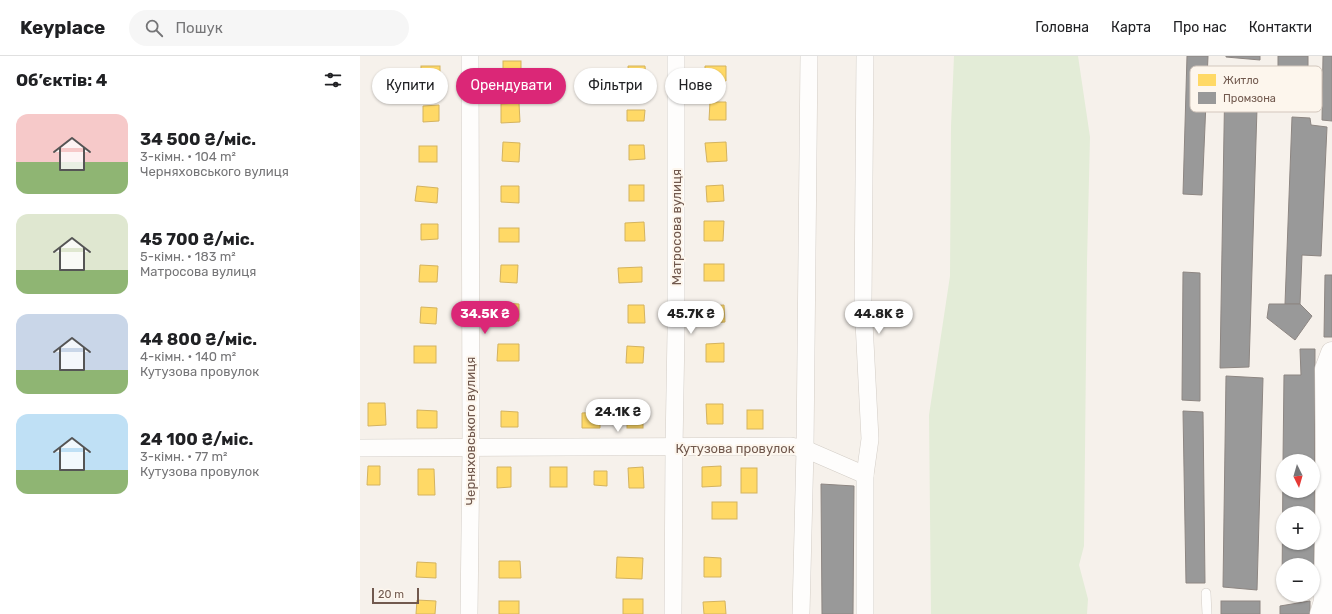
<!DOCTYPE html>
<html lang="uk">
<head>
<meta charset="utf-8">
<style>
  :root { --surface:#fff; --page:#f6f6f6; --text:#202124; --muted:#757577; --line:#e0e0e0; --accent:#db2777 }
  body { margin:0; font-family:Rubik,sans-serif; background:var(--page); color:var(--text); height:100vh; display:flex; flex-direction:column; font-size:15px; white-space:nowrap }
  * { box-sizing:border-box; margin:0 }
  p { font-size:13px; color:var(--muted) }
  .icon { flex:none; width:22px; height:22px; fill:none; stroke:currentColor; stroke-width:2; stroke-linecap:round; stroke-linejoin:round }
  .map { position:relative; flex:1; overflow:hidden }
  .drawer { display:flex; flex-direction:column; background:var(--surface); width:360px }
  .drawer>* { flex:none }
  .hud { position:absolute; left:12px; top:12px; width:380px; height:36px; display:flex; gap:8px }
  .needle { width:26px; rotate:175deg }
  .controls { position:absolute; left:916px; top:398px; display:grid; gap:8px }
  .controls a { display:grid; place-items:center; width:44px; height:44px; border-radius:50%; background:var(--surface); box-shadow:0 1px 3px #0004; font-size:20px }
  .scale { position:absolute; left:12px; bottom:10px; width:47px; box-sizing:border-box; padding-left:4px; border:2px solid #71594e; border-top:0; font-size:11px; line-height:14px; white-space:nowrap; color:#71594e; -webkit-text-stroke:3px #fdf6ed; paint-order:stroke }
  .price { position:absolute; translate:-50% -34px; padding:0 9px; border-radius:14px; background:#fff; color:#222; font-size:13px; line-height:26px; filter:drop-shadow(0 1px 2px #0008) }
  .price::after { content:''; position:absolute; left:50%; top:24px; width:12px; height:9px; margin-left:-6px; background:inherit; clip-path:polygon(0 0,100% 0,50% 100%) }
  .price.selected { background:var(--accent); color:#fff }
  ul { padding:0; list-style:none }
  li { display:flex; align-items:center; gap:12px; height:100px; padding:0 16px }
  li span { display:grid; place-items:center; flex:none; width:112px; height:80px; border-radius:12px; color:#555 }
  li>.icon { margin-inline-start:auto }
  span .icon { width:48px; height:48px; fill:#fffc; stroke-width:1 }
  li b { font-size:17px }
  h2 { display:flex; justify-content:space-between; align-items:center; height:48px; padding:0 16px; font-size:17px }
  .pill { padding:0 14px; border-radius:18px; background:var(--surface); box-shadow:0 1px 3px #0004; font-size:14px; line-height:36px }
  .pill.selected { background:var(--accent); color:#fff }
  header { display:flex; align-items:center; gap:24px; box-sizing:border-box; height:56px; padding:0 20px; background:var(--surface); border-bottom:1px solid var(--line) }
  header strong { font-size:19px }
  nav { display:flex; gap:22px; margin-inline-start:auto; font-size:14px }
  .search { width:280px; height:36px; background:var(--page); display:flex; align-items:center; gap:10px; box-sizing:border-box; padding:0 14px; border-radius:22px; color:var(--muted); font-size:15px }
  main { display:flex; flex:1; min-height:0 }
  .map>svg:first-child { display:block }
</style>
</head>
<body>
<header>
<strong>Keyplace</strong>
<div class="search"><svg class="icon" aria-label="search" viewBox="0 0 24 24"><circle cx="10" cy="10" r="6"/><path d="M15 15l6 6"/></svg>Пошук</div>
<nav><a>Головна</a><a>Карта</a><a>Про нас</a><a>Контакти</a></nav>
</header>
<main>
<section class="drawer">
<h2>Об’єктів: 4<svg class="icon" aria-label="filters" viewBox="0 0 24 24"><path d="M4 7h16M4 17h16"/><circle cx="9" cy="7" r="2"/><circle cx="15" cy="17" r="2"/></svg></h2>
<ul>
<li><span style="background:linear-gradient(#f6c9c9 60%,#8fb573 0)"><svg class="icon" aria-label="home" viewBox="0 0 24 24"><path d="M3 11l9-7 9 7M6 9v11h12V9"/></svg></span><div><b>34 500 ₴/міс.</b><p>3-кімн. · 104 m²</p><p>Черняховського вулиця</p></div></li>
<li><span style="background:linear-gradient(#dfe7d0 70%,#8fb573 0)"><svg class="icon" aria-label="home" viewBox="0 0 24 24"><path d="M3 11l9-7 9 7M6 9v11h12V9"/></svg></span><div><b>45 700 ₴/міс.</b><p>5-кімн. · 183 m²</p><p>Матросова вулиця</p></div></li>
<li><span style="background:linear-gradient(#c9d6e8 70%,#8fb573 0)"><svg class="icon" aria-label="home" viewBox="0 0 24 24"><path d="M3 11l9-7 9 7M6 9v11h12V9"/></svg></span><div><b>44 800 ₴/міс.</b><p>4-кімн. · 140 m²</p><p>Кутузова провулок</p></div></li>
<li><span style="background:linear-gradient(#bfe0f5 70%,#8fb573 0)"><svg class="icon" aria-label="home" viewBox="0 0 24 24"><path d="M3 11l9-7 9 7M6 9v11h12V9"/></svg></span><div><b>24 100 ₴/міс.</b><p>3-кімн. · 77 m²</p><p>Кутузова провулок</p></div></li>
</ul>
</section>
<div class="map">
<svg width="972" height="558" viewBox="0 0 972 558">
  <rect width="100%" height="100%" fill="#f6f1eb"/>
  <path fill="#e3ecd7" d="M594,0h124l12,81 -3,125 -3,284 -5,19 9,34 -1,15h-156l-2,-199 21,-139 1,-150z"/>
  <g fill="#ffd966" stroke="#d4b35f">
    <rect x="143" y="5" width="18" height="20"/>
    <rect x="61" y="10" width="19" height="15"/>
    <path d="M268,10h17l1,14 -17,1z"/>
    <path d="M345,10h21v15l-21,1z"/>
    <path d="M350,46h16v18h-17z"/>
    <path d="M159,47l1,19 -19,1v-19z"/>
    <path d="M79,49v16l-16,1v-16z"/>
    <path d="M267,54h18l-1,11h-17z"/>
    <path d="M143,86l17,1 -1,19 -17,-1z"/>
    <path d="M366,86l1,19 -20,1 -2,-19z"/>
    <path d="M269,89h15l1,14 -16,1z"/>
    <rect x="59" y="90" width="18" height="16"/>
    <rect x="269" y="129" width="15" height="16"/>
    <path d="M363,129l1,16 -17,1 -1,-16z"/>
    <path d="M57,130l21,2 -1,15 -22,-2z"/>
    <path d="M141,130h18v17l-18,-1z"/>
    <path d="M344,165h20l-1,20h-19z"/>
    <path d="M284,166l1,19h-20v-18z"/>
    <path d="M61,168h17v15l-17,1z"/>
    <rect x="139" y="172" width="20" height="14"/>
    <rect x="344" y="208" width="20" height="17"/>
    <path d="M60,209l18,1 -1,16h-18z"/>
    <path d="M141,209h17l-1,18 -17,-1z"/>
    <path d="M282,211v15l-23,1 -1,-15z"/>
    <path d="M142,247l17,1v17l-18,-1z"/>
    <path d="M268,249h16l1,18h-17z"/>
    <path d="M364,249l1,17 -17,1 -1,-17z"/>
    <path d="M61,251l16,1 -1,16 -16,-1z"/>
    <path d="M364,287v19h-18v-18z"/>
    <path d="M138,288h21v17h-22z"/>
    <rect x="54" y="290" width="22" height="17"/>
    <path d="M267,290l17,1 -1,16h-17z"/>
    <path d="M8,347h17l1,22 -18,1z"/>
    <path d="M346,348h17v20h-16z"/>
    <path d="M57,354l20,1v17h-20z"/>
    <rect x="387" y="354" width="16" height="19"/>
    <path d="M141,355l17,1v15h-17z"/>
    <path d="M240,356v16h-18v-15z"/>
    <rect x="267" y="357" width="16" height="15"/>
    <path d="M8,410h12v19h-13z"/>
    <path d="M361,410v20l-19,1v-20z"/>
    <path d="M137,411h14v20l-14,1z"/>
    <rect x="190" y="411" width="17" height="20"/>
    <path d="M283,411l1,21h-15l-1,-20z"/>
    <rect x="381" y="412" width="16" height="25"/>
    <path d="M58,413h16l1,26h-17z"/>
    <path d="M234,415h13v15l-13,-1z"/>
    <rect x="352" y="446" width="25" height="17"/>
    <path d="M257,501l26,1 -1,21 -26,-1z"/>
    <path d="M344,501l17,1v19h-17z"/>
    <path d="M139,505h21l1,17h-22z"/>
    <path d="M57,506l19,1v15l-20,-1z"/>
    <rect x="263" y="543" width="20" height="15"/>
    <path d="M57,544l19,1 -1,13h-19z"/>
    <rect x="139" y="545" width="20" height="13"/>
    <path d="M365,545l1,13h-22l-1,-12z"/>
  </g>
  <g fill="#999" stroke="#8d8682" fill-rule="evenodd">
    <path d="M827,0h21l-6,139 -19,-1z"/>
    <path d="M866,0h34v4l-34,-3z"/>
    <path d="M918,0h30v11l-13,1v19h-17z"/>
    <path d="M963,0h9v65l-10,-1z"/>
    <path d="M865,17l33,3 -9,291 -29,1z"/>
    <path d="M932,61l18,1 1,7 16,2 -6,129 -19,-1 -2,49h-15z"/>
    <path d="M823,216l17,1v128l-18,-1z"/>
    <path d="M965,219h7v62h-8z"/>
    <path d="M909,248h31l12,12 -17,24 -28,-22z"/>
    <path d="M940,293h15l-1,242 -1,-26h-30l-1,23 1,-122v25h30v-30h-30l1,-86h17zM923,457h30v30h-30z"/>
    <path d="M866,320l37,2 -6,212 -34,-3z"/>
    <path d="M823,355l20,1 2,171h-19z"/>
    <path d="M461,428l33,2 -1,128h-31z"/>
    <rect x="861" y="545" width="39" height="13"/>
    <path d="M950,545v13h-30v-8z"/>
  </g>
  <g fill="none" stroke-linecap="round" stroke-linejoin="round">
    <g stroke="#d3cdc6" stroke-width="10">
      <path id="lane" d="M846,537l1,21"/>
    </g>
    <g stroke="#d3cdc6" stroke-width="18">
      <g id="street">
        <path d="M0,392l431,-2 14,3 60,26"/>
        <path d="M109,558l2,-165 -1,-393"/>
        <path d="M313,558l1,-166 2,-116v-276"/>
        <path d="M441,558l4,-165 4,-393"/>
        <path d="M505,558v-139l5,-36 -7,-136 2,-247"/>
      </g>
    </g>
    <g stroke="#d5cec8" stroke-width="23">
      <path id="secondary" d="M961,558l4,-13 2,-119 -1,-113 6,-16"/>
    </g>
    <use href="#lane" stroke="#fefdfc" stroke-width="9"/>
    <use href="#street" stroke="#fefdfc" stroke-width="17"/>
    <use href="#secondary" stroke="#fefdfc" stroke-width="22"/>
  </g>
  <g text-anchor="middle" dominant-baseline="central" stroke-width="4" stroke-linejoin="round" paint-order="stroke">
    <g font-size="13" fill="#71594e" stroke="#fdf6ed">
      <text transform="translate(316 171) rotate(-90)">Матросова вулиця</text>
      <text transform="translate(110 375) rotate(-90)">Черняховського вулиця</text>
      <text x="375" y="392">Кутузова провулок</text>
    </g>
  </g>
  <rect x="830" y="10" width="132" height="46" rx="6" fill="#fdf6ed" stroke="#d3c7bd" stroke-width="1"/>
  <rect x="838" y="18" width="18" height="12" fill="#ffd966"/>
  <rect x="838" y="36" width="18" height="12" fill="#999"/>
  <g font-size="11" fill="#71594e">
    <text x="863" y="28">Житло</text>
    <text x="863" y="46">Промзона</text>
  </g>
</svg>
<div class="controls">
<a><svg class="needle" viewBox="-14 -14 28 28"><path d="M0-13l5 13h-10z" fill="#e53935"/><path d="M0 13l5-13h-10z" fill="#757577"/></svg></a>
<a>+</a>
<a>−</a>
</div>
<div class="scale">20 m</div>
<b class="price selected" style="left:125px;top:279px">34.5K ₴</b>
<b class="price" style="left:331px;top:279px">45.7K ₴</b>
<b class="price" style="left:519px;top:279px">44.8K ₴</b>
<b class="price" style="left:258px;top:377px">24.1K ₴</b>
<div class="hud">
<a class="pill">Купити</a>
<a class="pill selected">Орендувати</a>
<a class="pill">Фільтри</a>
<a class="pill">Нове</a>
</div>
</div>
</main>
</body>
</html>
